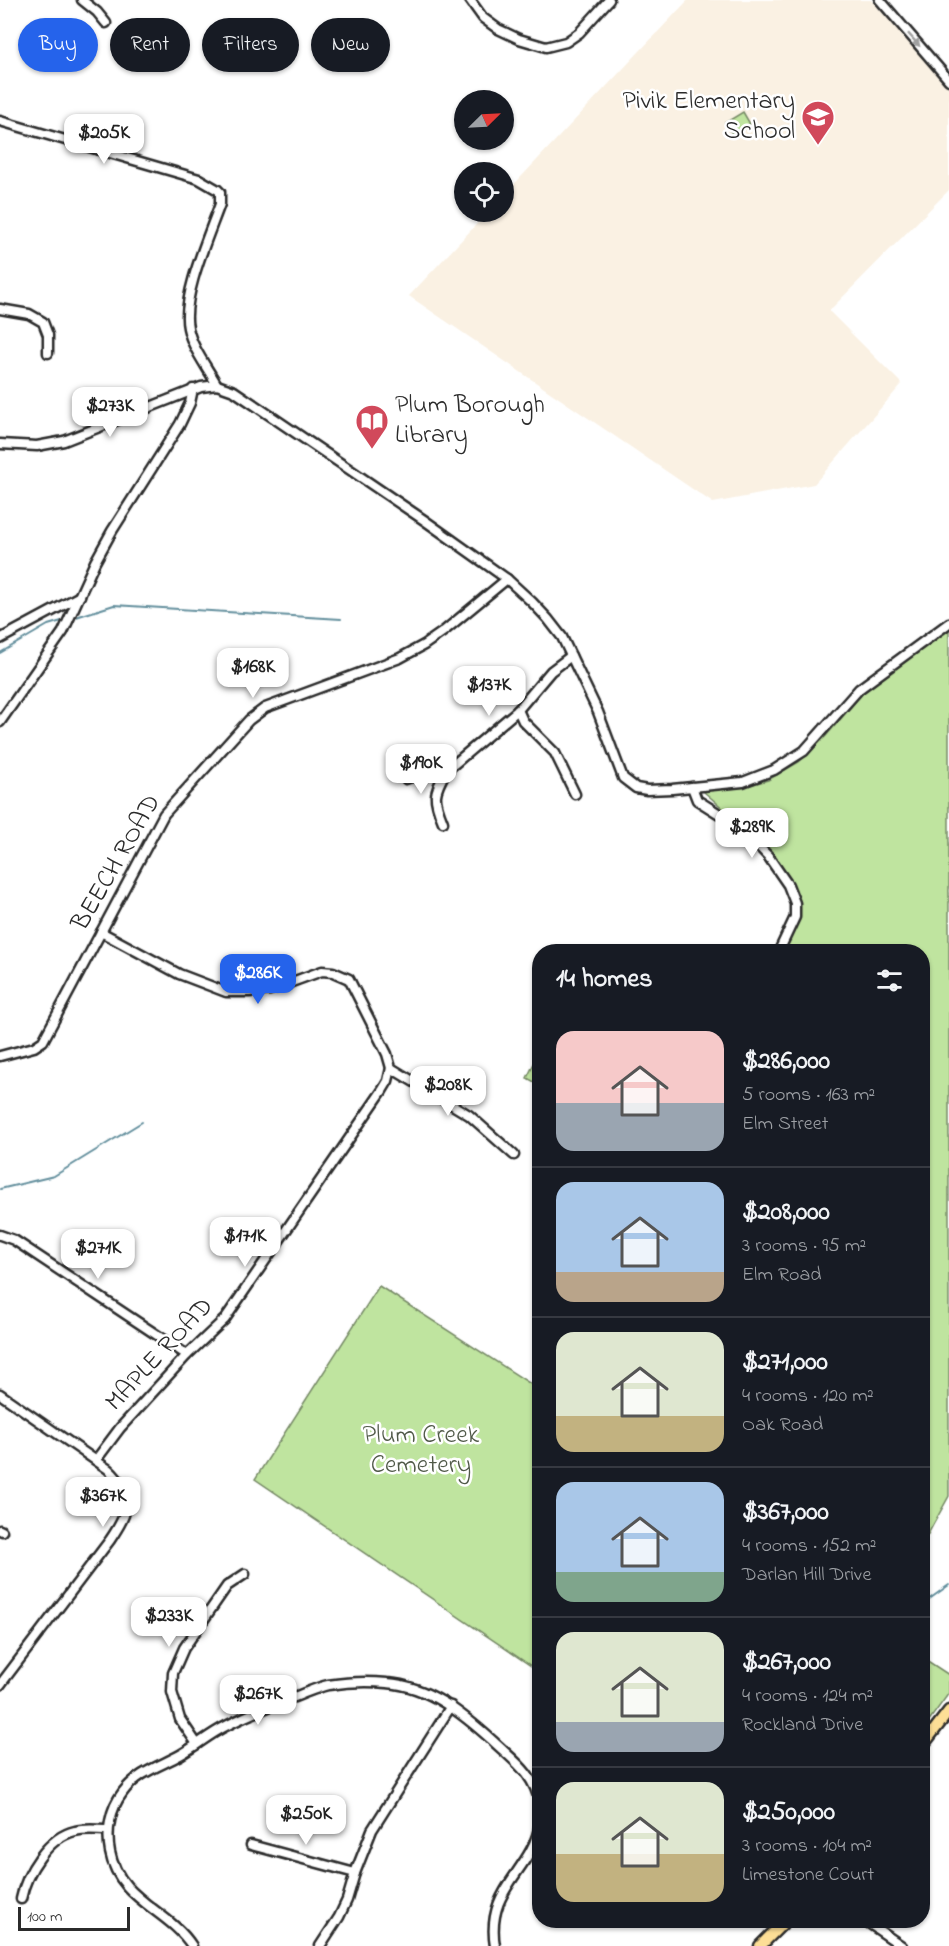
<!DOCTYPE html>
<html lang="en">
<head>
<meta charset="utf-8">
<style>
  :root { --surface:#171b24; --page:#20242c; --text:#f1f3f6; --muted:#9ea1a6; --line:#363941; --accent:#2563eb }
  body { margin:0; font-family:"Indie Flower",sans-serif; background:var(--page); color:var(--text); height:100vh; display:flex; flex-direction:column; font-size:22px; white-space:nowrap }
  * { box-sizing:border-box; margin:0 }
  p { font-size:20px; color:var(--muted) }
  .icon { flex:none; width:33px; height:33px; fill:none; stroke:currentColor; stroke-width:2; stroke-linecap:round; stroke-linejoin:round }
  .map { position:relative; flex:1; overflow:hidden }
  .drawer { position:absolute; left:532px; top:944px; width:398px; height:984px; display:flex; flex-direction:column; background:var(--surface); border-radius:24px; box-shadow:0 2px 4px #0004 }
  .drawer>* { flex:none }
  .top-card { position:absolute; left:18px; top:18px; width:424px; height:54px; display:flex; gap:12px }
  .needle { width:39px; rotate:66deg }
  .fabs { position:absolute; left:454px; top:90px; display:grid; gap:12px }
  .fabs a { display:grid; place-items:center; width:60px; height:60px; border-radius:50%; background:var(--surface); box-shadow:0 2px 4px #0004; font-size:30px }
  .scale { position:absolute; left:18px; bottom:15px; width:112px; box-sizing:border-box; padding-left:6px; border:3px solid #2b2b2b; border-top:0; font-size:16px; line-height:21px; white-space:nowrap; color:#2b2b2b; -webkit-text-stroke:4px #fff; paint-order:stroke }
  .price { position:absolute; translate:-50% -51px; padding:0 14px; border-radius:12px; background:#fff; color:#222; font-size:20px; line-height:39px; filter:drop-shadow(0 2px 3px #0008) }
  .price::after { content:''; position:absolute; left:50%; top:36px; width:18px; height:14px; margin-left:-9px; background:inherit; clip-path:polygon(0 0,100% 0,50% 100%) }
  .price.on { background:var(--accent); color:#fff }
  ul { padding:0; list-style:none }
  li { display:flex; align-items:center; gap:18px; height:150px; padding:0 24px }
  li+li { border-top:2px solid var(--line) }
  li span { display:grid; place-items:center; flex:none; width:168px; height:120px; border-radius:18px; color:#555 }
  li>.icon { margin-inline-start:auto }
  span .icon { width:72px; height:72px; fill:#fffc; stroke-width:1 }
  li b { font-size:26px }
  h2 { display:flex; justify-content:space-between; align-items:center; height:72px; padding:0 24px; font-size:26px }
  .tag { padding:0 21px; border-radius:27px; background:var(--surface); box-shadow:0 2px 4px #0004; font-size:21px; line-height:54px }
  .tag.on { background:var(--accent); color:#fff }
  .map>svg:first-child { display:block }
</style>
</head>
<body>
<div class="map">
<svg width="949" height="1946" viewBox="0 0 949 1946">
  <rect width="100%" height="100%" fill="#fff"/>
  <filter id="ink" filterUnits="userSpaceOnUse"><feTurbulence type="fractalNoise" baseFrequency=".0167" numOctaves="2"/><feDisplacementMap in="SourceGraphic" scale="12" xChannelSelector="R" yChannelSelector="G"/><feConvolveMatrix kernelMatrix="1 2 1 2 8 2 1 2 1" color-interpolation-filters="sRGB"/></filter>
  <g filter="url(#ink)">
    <path fill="#faf1e3" d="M688,0h183l78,85v105l-120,121 73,73 -88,100 -101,19 -304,-207 79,-84h16v-17z"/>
    <g fill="#bfe49f" stroke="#758865" stroke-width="1.5">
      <path d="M743,112l7,12 -17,11 -8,-12z"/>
      <path d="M949,628v868l-26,47 -1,-592h-136c3,-14 14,-29 13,-44 -1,-39 -68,-91 -96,-116l35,-3 30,-8 31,-18 27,-26 37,-43z"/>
      <path d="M540,1051v34l-13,-7z"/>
      <path d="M379,1286l161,104v282l-285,-193z"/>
      <path d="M923,1658l26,17v18l-26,36z"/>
    </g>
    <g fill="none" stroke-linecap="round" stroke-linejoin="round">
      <g stroke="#638f9d" stroke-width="2">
        <path d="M73,618l41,-13 227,14"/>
        <path d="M0,653l48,-28 17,-5"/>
        <path d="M0,1189l54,-13 88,-54"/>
        <path d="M922,1612l6,-12 21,-15"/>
      </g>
      <g stroke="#2b2b2b" stroke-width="13">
        <g id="minor">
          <path d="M82,0l15,12 9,11"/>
          <path d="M470,0l13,18 15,11 21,10 27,8 20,-5 13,-9 30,-33"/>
          <path d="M880,0l69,80"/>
          <path d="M0,121l199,58 19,11 2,2v12c-11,31 -39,93 -32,124 4,20 19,39 29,57"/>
          <path d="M0,309l29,5 14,8 5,13v18"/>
          <path d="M0,444l37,2 27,-5 137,-54 16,-2 17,6 190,129 83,59 25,23 16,17 14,18 36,75 25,66 13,10 11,2 25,-1 71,-7 31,-12 30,-19 55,-62 90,-66"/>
          <path d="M0,639l80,-43"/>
          <path d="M518,710l5,11 32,32 20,41"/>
          <path d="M0,722l63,-90 32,-70 17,-31 68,-107 10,-21 3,-14"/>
          <path d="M406,779l25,-9 15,1 72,-61 33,-39 20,-15"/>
          <path d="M692,787l5,13 43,27 28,29 20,29 7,18v14l-16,34"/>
          <path d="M443,822c-10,-24 -10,-28 3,-51"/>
          <path d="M0,1056l34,-9 9,-6 121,-227 85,-94 16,-12 135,-50 24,-13 20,-14 63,-52"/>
          <path d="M391,1068l78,47 45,40"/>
          <path d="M0,1235l14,5 173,115"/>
          <path d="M0,1394l108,75c28,26 21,43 2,71l-110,145"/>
          <path d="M96,1460l24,-32 67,-73 38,-36 157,-228 6,-10 3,-13 -4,-14 -38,-75 -16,-7 -11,-1 -52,19 -21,2h-23l-47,-18 -78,-42"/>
          <path d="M0,1530l2,1"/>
          <path d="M197,1744l-17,-25 -8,-27 1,-19 11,-25 43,-62 18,-12"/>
          <path d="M251,1845l104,28"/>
          <path d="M21,1899c5,-26 27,-62 54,-68 11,-3 22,-1 33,-1"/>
          <path d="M864,1920l38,26"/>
          <path d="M192,1946c-23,-36 -73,-46 -82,-94 -4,-21 0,-43 13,-60 15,-20 37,-26 57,-37 16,-9 30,-21 46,-29 24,-13 51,-22 76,-32 8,-3 17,-7 26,-9 19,-3 40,-4 59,-2 42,3 76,31 106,58 21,20 42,33 47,64"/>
          <path d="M320,1946l19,-29 8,-17 8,-27 17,-43 79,-124"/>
          <path d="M495,1946c-10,-59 38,-75 45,-123"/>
        </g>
      </g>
      <g stroke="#2b2b2b" stroke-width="15">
        <g id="major">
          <path d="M922,1746l27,-35"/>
          <path d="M760,1946l26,-26"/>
        </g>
      </g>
      <use href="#minor" stroke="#fff" stroke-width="8"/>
      <use href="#major" stroke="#fdde96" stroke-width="10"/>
    </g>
    <defs><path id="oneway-solid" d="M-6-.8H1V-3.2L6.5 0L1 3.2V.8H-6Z" transform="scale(1.5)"/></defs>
    <use fill="#a0a0a0" href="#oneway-solid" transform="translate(914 40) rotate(48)"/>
  </g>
  <defs>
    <g id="school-pin" transform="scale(1.725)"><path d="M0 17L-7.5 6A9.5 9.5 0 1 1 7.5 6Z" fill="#d1495b" stroke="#fff"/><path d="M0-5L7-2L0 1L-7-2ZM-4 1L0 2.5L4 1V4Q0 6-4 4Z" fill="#fff"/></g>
    <g id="library-pin" transform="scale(1.725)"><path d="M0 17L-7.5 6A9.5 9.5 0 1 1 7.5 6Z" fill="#d1495b" stroke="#fff"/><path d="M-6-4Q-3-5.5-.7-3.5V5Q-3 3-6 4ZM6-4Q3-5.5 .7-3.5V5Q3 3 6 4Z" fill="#fff"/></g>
  </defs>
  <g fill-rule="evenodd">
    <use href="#school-pin" x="818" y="117"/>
    <use href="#library-pin" x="372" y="421"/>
  </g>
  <g text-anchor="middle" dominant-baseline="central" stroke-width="5" stroke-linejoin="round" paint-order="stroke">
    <g font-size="26" fill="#2b2b2b" stroke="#fff" text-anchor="end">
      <text x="795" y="102">Pivik Elementary<tspan x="795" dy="30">School</tspan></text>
      <text x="395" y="406" text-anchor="start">Plum Borough<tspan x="395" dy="30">Library</tspan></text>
    </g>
    <g font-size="26" fill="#2b2b2b" stroke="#fff">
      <text transform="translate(117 863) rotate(-60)">BEECH ROAD</text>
      <text transform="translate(160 1355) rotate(-47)">MAPLE ROAD</text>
    </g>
    <g font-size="26" fill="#505948" stroke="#fff">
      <text x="421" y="1436">Plum Creek<tspan x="421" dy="30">Cemetery</tspan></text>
    </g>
  </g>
</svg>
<div class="fabs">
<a><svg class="needle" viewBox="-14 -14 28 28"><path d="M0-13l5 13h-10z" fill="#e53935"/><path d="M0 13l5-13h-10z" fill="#9ea1a6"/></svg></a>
<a><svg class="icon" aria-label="locate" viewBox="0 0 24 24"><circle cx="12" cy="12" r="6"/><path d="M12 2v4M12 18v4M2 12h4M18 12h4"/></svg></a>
</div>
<div class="scale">100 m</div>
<b class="price" style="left:104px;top:165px">$205K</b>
<b class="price" style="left:110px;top:438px">$273K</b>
<b class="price" style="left:253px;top:699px">$168K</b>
<b class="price" style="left:489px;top:717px">$137K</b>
<b class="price" style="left:421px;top:795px">$190K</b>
<b class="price" style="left:752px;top:859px">$289K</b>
<b class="price on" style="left:258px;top:1005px">$286K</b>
<b class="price" style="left:448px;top:1117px">$208K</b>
<b class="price" style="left:245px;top:1268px">$171K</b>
<b class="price" style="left:98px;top:1280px">$271K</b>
<b class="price" style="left:103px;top:1528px">$367K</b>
<b class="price" style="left:169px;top:1648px">$233K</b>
<b class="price" style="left:258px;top:1726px">$267K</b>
<b class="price" style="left:306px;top:1846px">$250K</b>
<div class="top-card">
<a class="tag on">Buy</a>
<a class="tag">Rent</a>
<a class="tag">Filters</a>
<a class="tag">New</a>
</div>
<section class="drawer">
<h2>14 homes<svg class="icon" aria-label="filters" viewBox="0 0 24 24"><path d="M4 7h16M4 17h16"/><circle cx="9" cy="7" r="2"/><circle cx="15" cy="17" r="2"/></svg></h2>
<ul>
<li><span style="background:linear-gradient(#f6c9c9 60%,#9aa5b1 0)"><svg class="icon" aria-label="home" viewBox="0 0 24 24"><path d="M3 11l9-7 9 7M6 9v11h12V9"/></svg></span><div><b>$286,000</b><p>5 rooms · 163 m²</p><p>Elm Street</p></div></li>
<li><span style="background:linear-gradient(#a9c7e8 75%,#b9a48a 0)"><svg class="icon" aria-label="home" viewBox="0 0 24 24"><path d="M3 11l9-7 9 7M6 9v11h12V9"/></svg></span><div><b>$208,000</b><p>3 rooms · 95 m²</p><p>Elm Road</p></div></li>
<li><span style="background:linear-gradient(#dfe7d0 70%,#c2b280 0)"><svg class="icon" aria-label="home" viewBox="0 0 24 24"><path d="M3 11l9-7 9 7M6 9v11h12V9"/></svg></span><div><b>$271,000</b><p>4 rooms · 120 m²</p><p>Oak Road</p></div></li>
<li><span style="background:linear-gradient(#a9c7e8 75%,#7fa58c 0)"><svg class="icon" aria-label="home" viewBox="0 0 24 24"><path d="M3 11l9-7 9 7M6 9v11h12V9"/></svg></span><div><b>$367,000</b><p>4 rooms · 152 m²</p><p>Darlan Hill Drive</p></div></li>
<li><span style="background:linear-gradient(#dfe7d0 75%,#9aa5b1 0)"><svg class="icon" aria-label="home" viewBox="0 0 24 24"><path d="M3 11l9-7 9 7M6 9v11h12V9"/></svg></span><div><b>$267,000</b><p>4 rooms · 124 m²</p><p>Rockland Drive</p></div></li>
<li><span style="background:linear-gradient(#dfe7d0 60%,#c2b280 0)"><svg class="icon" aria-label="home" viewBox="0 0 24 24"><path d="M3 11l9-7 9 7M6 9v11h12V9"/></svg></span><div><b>$250,000</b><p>3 rooms · 104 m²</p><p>Limestone Court</p></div></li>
</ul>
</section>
</div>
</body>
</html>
